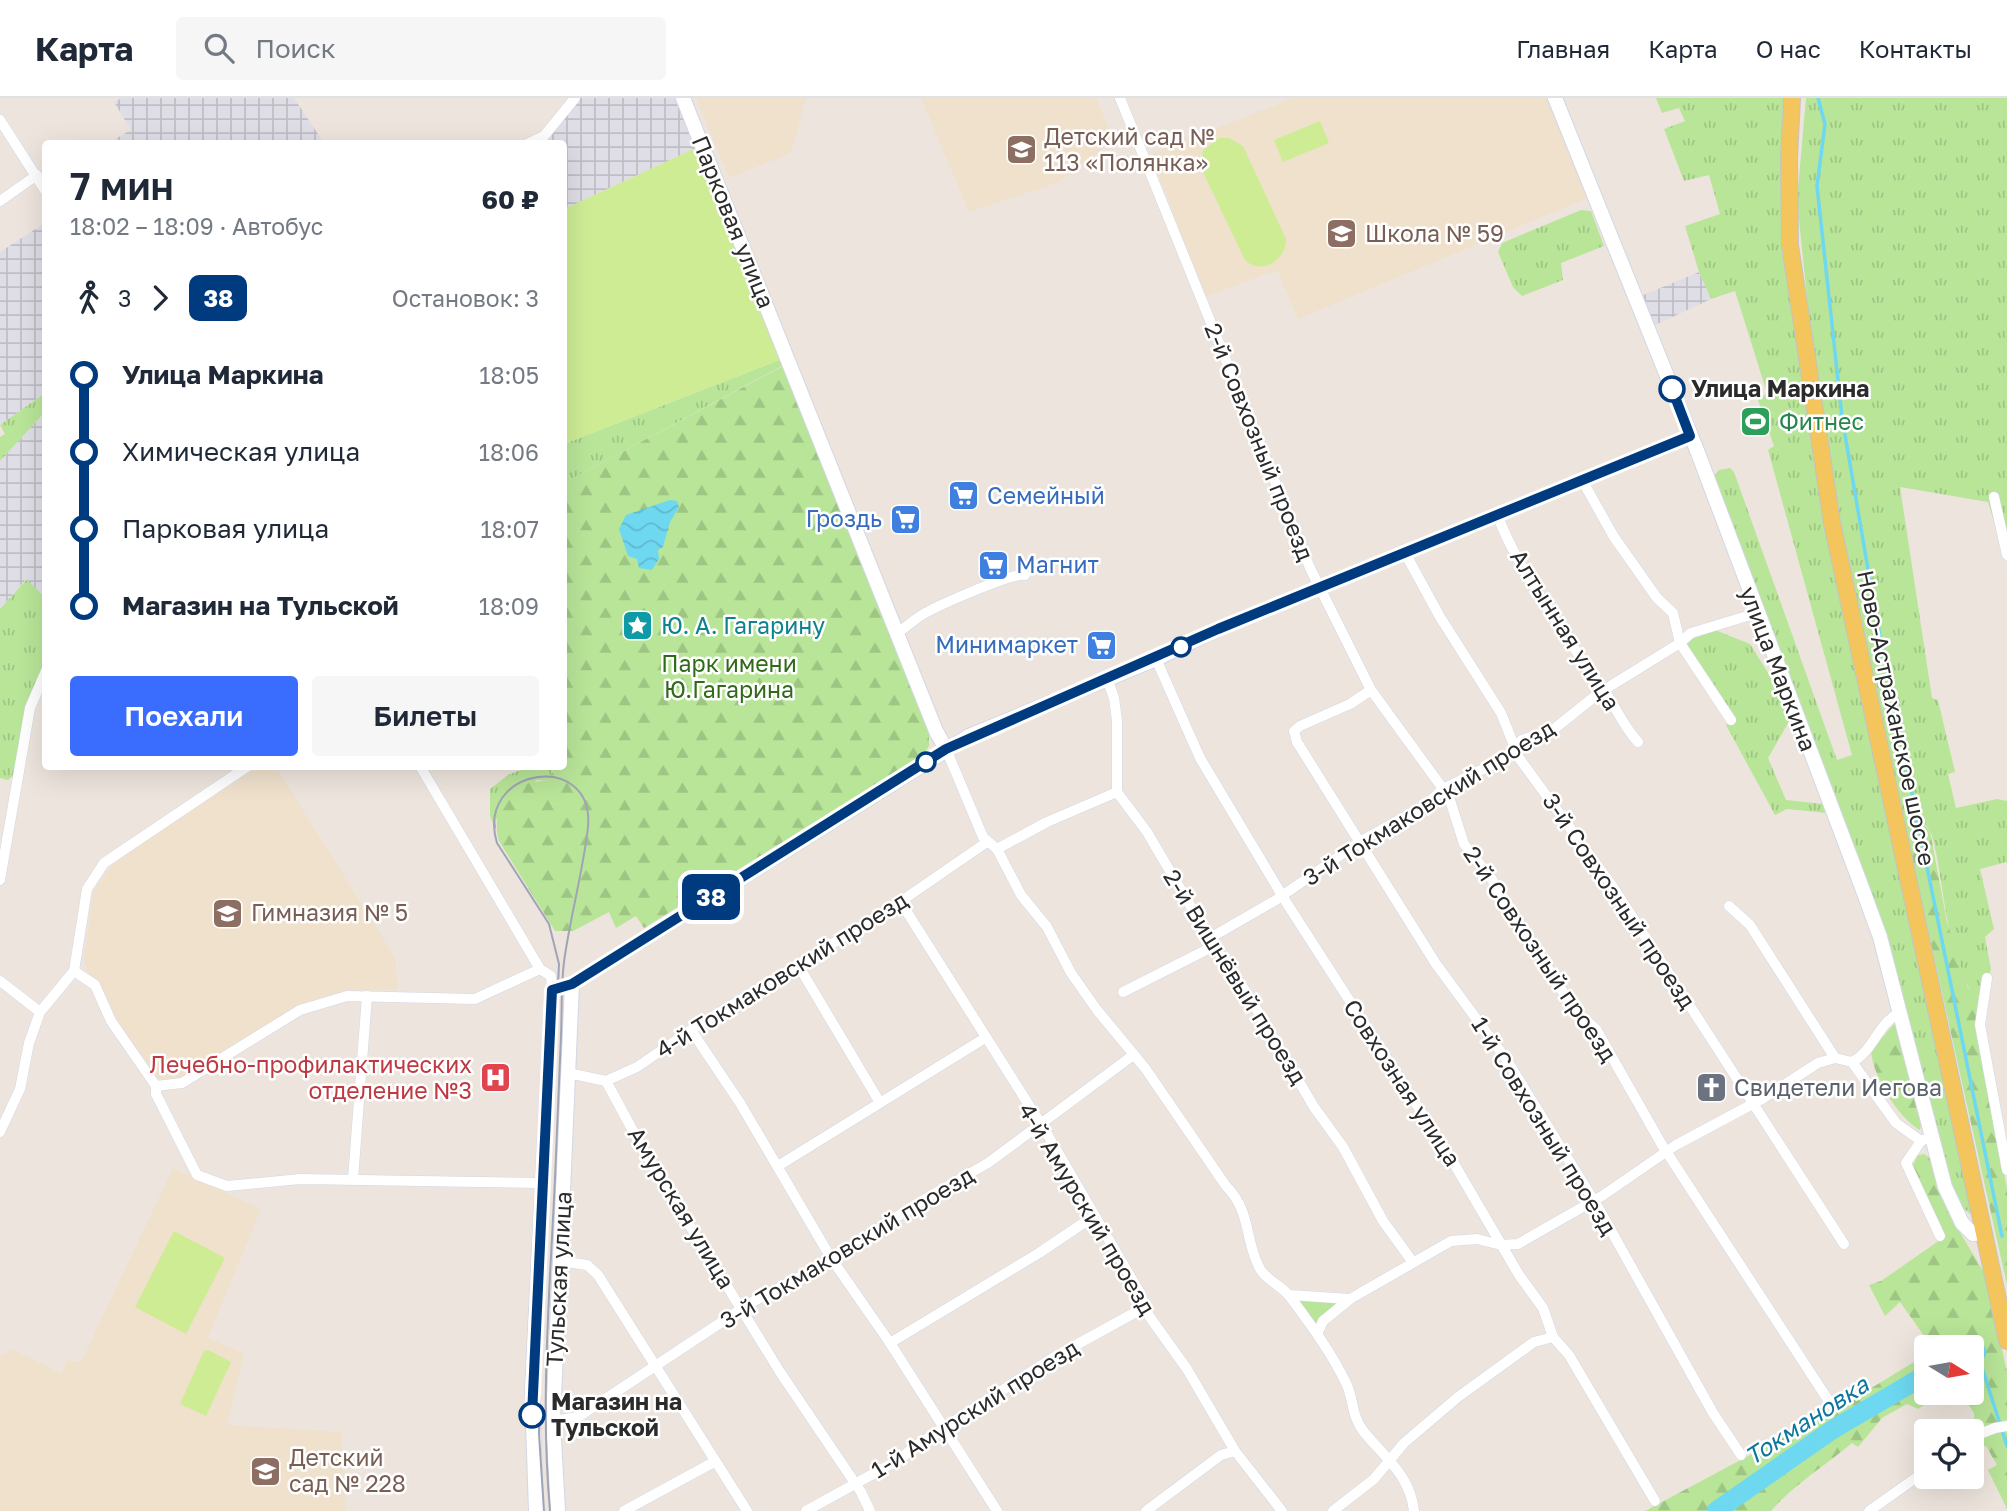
<!DOCTYPE html>
<html lang="ru">
<head>
<meta charset="utf-8">
<style>
  body { margin:0; font-family:"Golos Text",sans-serif; background:#f6f6f7; color:#1f2937; height:100vh; display:flex; flex-direction:column; font-size:26px; white-space:nowrap }
  * { box-sizing:border-box; margin:0 }
  p { font-size:23px; color:#747a83 }
  .icon { flex:none; width:38px; height:38px; fill:none; stroke:currentColor; stroke-width:2; stroke-linecap:round; stroke-linejoin:round }
  .map { position:relative; flex:1; overflow:hidden }
  .sheet { position:absolute; left:42px; top:42px; width:525px; height:630px; display:flex; flex-direction:column; background:#fff; border-radius:7px; box-shadow:0 7px 28px #0002 }
  .sheet>* { flex:none }
  .badge { padding:0 14px; border-radius:10px; font-size:24px; line-height:46px }
  .needle { width:46px; rotate:101deg }
  .fabs { position:absolute; left:1914px; top:1237px; display:grid; gap:14px }
  .fabs a { display:grid; place-items:center; width:70px; height:70px; border-radius:7px; background:#fff; box-shadow:0 7px 28px #0002; font-size:35px }
  .map>.badge { position:absolute; translate:-50% -50%; box-shadow:0 0 0 4px #fff }
  .legs { display:flex; align-items:center; gap:10px; height:77px; padding:0 28px; font-size:23px }
  .legs p { margin-inline-start:auto }
  .summary { display:flex; align-items:center; justify-content:space-between; height:119px; padding:0 28px }
  h1 { font-size:38px; font-weight:600; line-height:52px }
  .button { display:flex; gap:14px; margin-top:auto; padding:14px 28px }
  .button a { flex:1; height:80px; border-radius:7px; background:#3a6cfd; color:#fff; font-size:28px; font-weight:600; line-height:80px; text-align:center }
  .button a+a { background:#f6f6f7; color:#1f2937 }
  ul { padding:0 28px; list-style:none }
  li { display:flex; align-items:center; gap:24px; height:77px; font-size:26px }
  li i { display:grid; place-items:center; width:10px; height:100%; margin:0 9px; background:currentColor }
  li i::after { content:''; width:18px; height:18px; margin:-9px; border:5px solid; border-radius:50%; background:#fff }
  li p { margin-inline-start:auto }
  li:first-child i { background:linear-gradient(#0000 50%,currentColor 0) }
  li:last-child i { background:linear-gradient(currentColor 50%,#0000 0) }
  header { display:flex; align-items:center; gap:42px; box-sizing:border-box; height:98px; padding:0 35px; background:#fff; border-bottom:2px solid #e0e1e3 }
  header strong { font-size:33px }
  nav { display:flex; gap:38px; margin-inline-start:auto; font-size:24px }
  .search { width:490px; height:63px; background:#f6f6f7; display:flex; align-items:center; gap:18px; box-sizing:border-box; padding:0 24px; border-radius:7px; color:#747a83; font-size:26px }
  .map>svg:first-child { display:block }
  .industrial { fill:url(#industrial-grid) }
  .education { fill:#efe1cc }
  .grass { fill:url(#grass-tufts) }
  .forest { fill:url(#forest-firs) }
  .pitch { fill:#cdec94 }
  .water { fill:url(#water-waves) }
  .lines { fill:none; stroke-linecap:round; stroke-linejoin:round }
  .stream { stroke:#6ed8f1; stroke-width:3.5 }
  .river { stroke:#6ed8f1; stroke-width:19 }
  .street-casing { stroke:#d2d7e4; stroke-width:11 }
  .secondary-casing { stroke:#d2d7e4; stroke-width:16 }
  .primary-casing { stroke:#c4c4c4; stroke-width:18 }
  .street { stroke:#fff; stroke-width:10 }
  .secondary { stroke:#fff; stroke-width:14 }
  .primary { stroke:#f3c55c; stroke-width:16 }
  .tram { stroke:#9fa4b6; stroke-width:2 }
  .line-1-casing { stroke:#fff; stroke-width:16 }
  .line-1 { stroke:#003b80; stroke-width:10 }
  .stop-1-dot { fill:#fff; stroke:#003b80; stroke-width:3.5 }
  .labels { text-anchor:middle; stroke-width:5; stroke-linejoin:round; paint-order:stroke }
  .education-label { font-size:23px; fill:#785e54; stroke:#fff; text-anchor:start }
  .street-label { font-size:23px; fill:#2b2b2b; stroke:#fff }
  .stop-label { font-size:23px; font-weight:bold; fill:#2b2b2b; stroke:#fff; text-anchor:start }
  .leisure-label { font-size:23px; fill:#27864d; stroke:#fff; text-anchor:start }
  .shop-label { font-size:23px; fill:#366cbe; stroke:#fff; text-anchor:start }
  .culture-label { font-size:23px; fill:#0d838f; stroke:#fff; text-anchor:start }
  .park-label { font-size:23px; fill:#306a19; stroke:#fff }
  .health-label { font-size:23px; fill:#be3a42; stroke:#fff; text-anchor:end }
  .worship-label { font-size:23px; fill:#5b616d; stroke:#fff; text-anchor:start }
  .water-label { font-size:24px; font-style:italic; fill:#0b779f; stroke:#fff }
</style>
</head>
<body>
<header>
<strong>Карта</strong>
<div class="search"><svg class="icon" aria-label="search" viewBox="0 0 24 24"><circle cx="10" cy="10" r="6"/><path d="M15 15l6 6"/></svg>Поиск</div>
<nav><a>Главная</a><a>Карта</a><a>О нас</a><a>Контакты</a></nav>
</header>
<div class="map">
<svg width="2007" height="1413" viewBox="0 0 2007 1413">
  <defs>
    <pattern id="industrial-grid" width="8" height="8" patternUnits="userSpaceOnUse" patternTransform="scale(1.75)"><rect width="8" height="8" fill="#dfdde5"/><path d="M0 4h8M4 0v8" fill="none" stroke="#c0bec5"/></pattern>
    <pattern id="grass-tufts" width="24" height="20" patternUnits="userSpaceOnUse" patternTransform="scale(1.75)"><rect width="24" height="20" fill="#b8e598"/><path d="M3 7l-1-3M5 7V3M7 7l1-3M15 17l-1-3M17 17v-4M19 17l1-3" fill="none" stroke="#9ec583"/></pattern>
    <pattern id="forest-firs" width="22" height="20" patternUnits="userSpaceOnUse" patternTransform="scale(1.75)"><rect width="22" height="20" fill="#b8e598"/><path d="M5 1l3.5 6h-7zM16 11l3.5 6h-7z" fill="#9ec583"/></pattern>
    <pattern id="water-waves" width="16" height="10" patternUnits="userSpaceOnUse" patternTransform="scale(1.75)"><rect width="16" height="10" fill="#6ed8f1"/><path d="M0 5q4-4 8 0t8 0" fill="none" stroke="#5fbacf"/></pattern>
  </defs>
  <rect width="100%" height="100%" fill="#ede5dd"/>
  <g class="industrial">
    <polygon points="122,0 294,0 324,45 108,45 131,32 114,4"/>
    <polygon points="579,0 676,0 696,50 564,111 564,46 541,46"/>
    <polygon points="45,125 45,295 0,327 0,154"/>
    <polygon points="1699,174 1711,201 1653,228 1641,198"/>
    <polygon points="45,314 45,500 26,481 0,511 0,363"/>
  </g>
  <g class="education">
    <polygon points="696,0 806,0 791,55 729,80"/>
    <polygon points="921,0 1096,0 1113,41 1088,64 1057,85 969,114"/>
    <polygon points="1294,0 1550,0 1590,99 1298,221 1277,172 1205,199 1151,56"/>
    <polygon points="258,669 276,669 396,861 397,892 348,892 300,906 179,982 169,984 157,980 113,915 97,885 87,874 84,860 93,794 116,762"/>
    <polygon points="173,1070 261,1111 208,1240 244,1256 227,1327 341,1334 346,1413 0,1413 0,1258 14,1252 61,1275 68,1262 81,1264"/>
  </g>
  <g class="grass">
    <polygon points="1656,0 1786,0 1781,60 1785,147 1972,1110 1970,1116 1958,1105 1935,1035 1885,837 1713,379 1719,372 1730,370 1734,374 1837,662 1852,657 1768,352 1774,348 1758,302 1767,295 1735,193 1711,201 1699,174 1685,128 1720,116 1709,77 1684,83 1664,31 1685,23 1679,10 1662,15"/>
    <path d="M1806,0H2007V437H1998L1988,404L1900,389L1932,600L1938,602L1955,674L1948,676L1956,710L1997,701L2007,703V764L1980,771L1994,831L1985,839L1991,871L1984,901C1946,892 1944,763 1930,733C1928,729 1922,724 1919,721L1904,724L1838,422L1811,239L1797,102Z"/>
    <polygon points="1581,112 1591,113 1604,148 1561,165 1563,182 1522,198 1513,189 1498,154 1502,145"/>
    <polygon points="782,261 784,267 564,385 564,346"/>
    <polygon points="45,295 45,314 0,363 0,339 5,336 0,327"/>
    <polygon points="27,481 45,500 45,564 25,609 14,677 8,682 0,680 0,511"/>
    <polygon points="1715,532 1750,546 1780,594 1791,620 1768,660 1786,702 1824,706 1827,715 1787,711 1775,717 1726,627 1734,622 1687,550 1687,543"/>
    <polygon points="528,669 554,669 548,683 537,682 496,722 496,732 490,718 490,691 508,677"/>
    <polygon points="1299,1202 1340,1204 1316,1228"/>
  </g>
  <g class="forest">
    <path d="M785,267L929,630V648L924,656L644,830L636,818L616,830L609,814L573,833H555L499,743C489,710 513,681 548,683L554,670L551,669L564,668V385Z"/>
    <polygon points="1919,721 1930,733 1947,824 1967,888 1979,900 1977,927 2007,1091 2007,1187 1904,724"/>
    <path d="M1895,925L1921,1027L1920,1032C1898,1020 1872,977 1871,952Z"/>
    <polygon points="1924,1056 1930,1060 1949,1116 1986,1178 2007,1274 2007,1325 1975,1333 1974,1315 1961,1295 1972,1295 1972,1250 1932,1249 1900,1204 1885,1218 1869,1187 1881,1183 1940,1142 1914,1075 1913,1067 1918,1057"/>
    <path d="M1927,1256V1295H1942L1918,1311L1907,1306L1882,1320L1858,1349L1852,1345C1825,1368 1794,1386 1771,1413H1645L1842,1308Z"/>
    <polygon points="2007,1332 2007,1411 1988,1372 1997,1367 1986,1348 1972,1348 1972,1344 1995,1333"/>
  </g>
  <g class="pitch">
    <polygon points="1320,23 1329,45 1283,64 1274,42"/>
    <path d="M1219,40H1229L1243,48L1286,141C1286,162 1262,178 1245,162L1200,68L1203,52Z"/>
    <polygon points="696,50 782,261 564,346 564,111"/>
    <polygon points="174,1133 225,1160 186,1236 135,1209"/>
    <polygon points="208,1252 231,1264 206,1318 180,1306 204,1253"/>
  </g>
  <polygon class="water" points="670,402 677,403 679,409 670,424 663,449 658,452 659,461 652,472 639,470 637,461 628,458 619,431 626,417"/>
  <g class="lines">
    <g class="stream">
      <polyline points="1818,0 1825,26 1817,88 1842,319 1876,518 2002,1138"/>
      <polyline points="1977,1254 2007,1348"/>
    </g>
    <g class="river">
      <polyline points="1972,1256 1977,1254"/>
      <polyline points="1716,1413 1832,1332 1927,1276"/>
    </g>
    <defs>
      <g id="street">
        <polyline points="1120,0 1310,470 1371,592 1449,699 1464,746 1491,780 1575,913 1596,931 1662,1047 1832,1308"/>
        <polyline points="0,22 46,94"/>
        <polyline points="527,46 544,38 575,0"/>
        <polyline points="0,103 37,77"/>
        <polyline points="1582,382 1614,439 1657,500 1673,515 1680,545 1731,622"/>
        <polyline points="1994,399 2007,457"/>
        <path d="M1497,416C1516,469 1570,545 1603,591C1616,609 1623,628 1638,644"/>
        <polyline points="1405,455 1440,519 1501,615 1519,660 1613,789 1844,1146"/>
        <path d="M898,534C905,530 909,526 916,521C928,511 1011,475 1025,477"/>
        <polyline points="1156,561 1200,660 1286,804 1449,1057 1519,1177 1543,1210 1553,1239 1569,1257 1655,1403"/>
        <polyline points="1107,580 1114,600 1117,623 1117,694 1147,734 1214,848 1247,895 1314,1009 1343,1049 1383,1123 1412,1163"/>
        <polyline points="1371,592 1350,606 1300,628 1294,633 1297,644 1436,866 1506,961 1599,1111 1713,1315 1741,1357"/>
        <path d="M946,651L983,739L997,751L1021,797L1047,829L1071,875L1097,912L1145,970L1226,1088C1252,1114 1244,1142 1260,1171C1267,1183 1283,1188 1291,1200C1311,1227 1331,1254 1346,1285C1354,1301 1351,1318 1364,1334C1385,1360 1410,1377 1414,1413"/>
        <polyline points="420,668 540,871 551,878 552,892"/>
        <polyline points="997,751 1047,724 1117,694"/>
        <polyline points="0,782 30,610 46,573"/>
        <polyline points="900,803 1046,1034 1140,1195 1149,1218 1187,1271 1235,1353 1282,1413"/>
        <polyline points="1729,808 1750,827 1835,960"/>
        <polyline points="1210,840 1276,802 1361,743 1426,707 1443,691 1505,660 1522,642 1554,631 1599,595 1680,545 1691,535 1757,515"/>
        <polyline points="798,867 879,1003"/>
        <polyline points="74,873 95,887 111,923 156,988 156,996 197,1077 227,1088 300,1081 542,1085"/>
        <polyline points="1987,880 1980,927 2007,1072"/>
        <polyline points="0,883 40,914"/>
        <polyline points="1123,894 1214,848"/>
        <polyline points="691,932 740,1005 831,1160 890,1245 997,1413"/>
        <polyline points="1852,964 1896,1025 1921,1043 1930,1039"/>
        <polyline points="568,975 606,983 637,969 691,932 894,808 987,744"/>
        <polyline points="606,983 645,1055 780,1274 861,1394 870,1413"/>
        <polyline points="156,988 182,985 300,912 347,898 475,901 540,871"/>
        <polyline points="0,1034 20,991 29,945 40,914 74,873 87,791 104,765 248,668"/>
        <polyline points="1921,1043 1906,1065 1940,1138"/>
        <polyline points="778,1068 985,940"/>
        <polyline points="353,1081 367,898"/>
        <polyline points="560,1163 587,1167 598,1177 747,1413"/>
        <path d="M1290,1197L1350,1201L1451,1143L1477,1141L1501,1147L1518,1146L1602,1098L1676,1047L1762,1001L1818,965L1835,960L1852,964C1873,954 1878,925 1899,915"/>
        <polyline points="1318,1234 1323,1223 1350,1201"/>
        <polyline points="890,1245 1039,1155 1094,1118"/>
        <polyline points="553,1323 578,1319 752,1204 821,1168 923,1102 988,1065 1132,958"/>
        <polyline points="1972,1339 1995,1330 2007,1328"/>
        <polyline points="624,1413 714,1364"/>
        <polyline points="806,1413 902,1360 912,1350 1056,1258 1145,1209"/>
        <polyline points="1146,1413 1221,1357 1235,1353"/>
        <polyline points="1333,1413 1374,1381 1404,1345 1458,1299 1534,1244 1553,1239"/>
        <polyline points="1869,1413 1927,1372"/>
      </g>
      <g id="secondary">
        <polyline points="683,0 936,633 946,651"/>
        <polyline points="1555,0 1698,355 1861,787 1880,839 1945,1089 1962,1125 1973,1136 1984,1135"/>
        <polyline points="536,1413 532,1295 552,892 572,886 969,638 1156,561 1218,531 1690,338"/>
        <polyline points="558,1413 553,1323 572,886"/>
      </g>
      <polyline id="primary" points="1792,0 1789,61 1790,147 1832,425 2007,1243"/>
    </defs>
    <use href="#street" class="street-casing"/>
    <use href="#secondary" class="secondary-casing"/>
    <use href="#primary" class="primary-casing"/>
    <use href="#street" class="street"/>
    <use href="#secondary" class="secondary"/>
    <use href="#primary" class="primary"/>
    <path class="tram" d="M544,1413L539,1336L540,1287L559,866L549,826L497,745C474,669 595,651 588,729C583,774 570,819 564,864C561,888 562,913 561,938C559,985 557,1033 555,1080C550,1191 540,1302 550,1413"/>
  </g>
  <g class="lines">
    <defs>
      <polyline id="line-1" points="532,1317 552,892 572,886 946,651 1218,531 1690,338 1672,291"/>
    </defs>
    <use href="#line-1" class="line-1-casing"/>
    <use href="#line-1" class="line-1"/>
  </g>
  <defs>
    <symbol id="school-square" viewBox="-11 -11 22 22"><rect x="-9" y="-9" width="18" height="18" rx="4" fill="#8d6e63" stroke="#fff"/><path d="M0-5L7-2L0 1L-7-2ZM-4 1L0 2.5L4 1V4Q0 6-4 4Z" fill="#fff"/></symbol>
    <symbol id="stadium-square" viewBox="-11 -11 22 22"><rect x="-9" y="-9" width="18" height="18" rx="4" fill="#2e9e5b" stroke="#fff"/><path d="M0-5a6.5 5 0 1 0 0 10a6.5 5 0 1 0 0-10ZM-3.5-1.8h7v3.6h-7Z" fill="#fff"/></symbol>
    <symbol id="supermarket-square" viewBox="-11 -11 22 22"><rect x="-9" y="-9" width="18" height="18" rx="4" fill="#3f7fe0" stroke="#fff"/><path d="M-6-5.5h2.5l.6 2H6L4.5 2H-2.5L-4.4-4H-6ZM-1.5 3.2a1.3 1.3 0 1 0 .1 0ZM3 3.2a1.3 1.3 0 1 0 .1 0Z" fill="#fff"/></symbol>
    <symbol id="sight-square" viewBox="-11 -11 22 22"><rect x="-9" y="-9" width="18" height="18" rx="4" fill="#0f9aa8" stroke="#fff"/><path d="M0-6L1.8-2.2L6-1.7L2.9 1.2L3.7 5.4L0 3.3L-3.7 5.4L-2.9 1.2L-6-1.7L-1.8-2.2Z" fill="#fff"/></symbol>
    <symbol id="hospital-square" viewBox="-11 -11 22 22"><rect x="-9" y="-9" width="18" height="18" rx="4" fill="#e0444e" stroke="#fff"/><path d="M-5-5h3v3.5h4V-5h3V5h-3V1.5h-4V5h-3Z" fill="#fff"/></symbol>
    <symbol id="church-square" viewBox="-11 -11 22 22"><rect x="-9" y="-9" width="18" height="18" rx="4" fill="#6b7280" stroke="#fff"/><path d="M-1.2-6h2.4v3.5h3.3v2.4h-3.3V6h-2.4V-.1h-3.3v-2.4h3.3Z" fill="#fff"/></symbol>
  </defs>
  <g fill-rule="evenodd">
    <use href="#school-square" x="1004" y="34" width="35" height="35"/>
    <use href="#school-square" x="1324" y="118" width="35" height="35"/>
    <use href="#stadium-square" x="1738" y="306" width="35" height="35"/>
    <use href="#supermarket-square" x="946" y="380" width="35" height="35"/>
    <use href="#supermarket-square" x="888" y="404" width="35" height="35"/>
    <use href="#supermarket-square" x="976" y="450" width="35" height="35"/>
    <use href="#sight-square" x="620" y="510" width="35" height="35"/>
    <use href="#supermarket-square" x="1084" y="530" width="35" height="35"/>
    <use href="#school-square" x="210" y="798" width="35" height="35"/>
    <use href="#hospital-square" x="478" y="962" width="35" height="35"/>
    <use href="#church-square" x="1694" y="972" width="35" height="35"/>
    <use href="#school-square" x="248" y="1356" width="35" height="35"/>
  </g>
  <g class="stop-1-dot">
    <circle cx="1672" cy="291" r="12"/>
    <circle cx="1181" cy="549" r="9"/>
    <circle cx="926" cy="664" r="9"/>
    <circle cx="532" cy="1317" r="12"/>
  </g>
  <g class="labels">
    <g class="education-label">
      <text x="1044" y="47">Детский сад №<tspan x="1044" dy="26">113 «Полянка»</tspan></text>
      <text x="1365" y="144">Школа № 59</text>
      <text x="251" y="823">Гимназия № 5</text>
      <text x="289" y="1368">Детский<tspan x="289" dy="26">сад № 228</tspan></text>
    </g>
    <g class="street-label">
      <text transform="translate(733 124) rotate(68)" y="8">Парковая улица</text>
      <text transform="translate(1259 344) rotate(68)" y="8">2-й Совхозный проезд</text>
      <text transform="translate(1565 532) rotate(58)" y="8">Алтынная улица</text>
      <text transform="translate(1778 571) rotate(69)" y="8">улица Маркина</text>
      <text transform="translate(1896 620) rotate(78)" y="8">Ново-Астраханское шоссе</text>
      <text transform="translate(1429 705) rotate(-32)" y="8">3-й Токмаковский проезд</text>
      <text transform="translate(1619 803) rotate(56)" y="8">3-й Совхозный проезд</text>
      <text transform="translate(1540 856) rotate(56)" y="8">2-й Совхозный проезд</text>
      <text transform="translate(782 877) rotate(-32)" y="8">4-й Токмаковский проезд</text>
      <text transform="translate(1235 879) rotate(58)" y="8">2-й Вишнёвый проезд</text>
      <text transform="translate(1402 985) rotate(57)" y="8">Совхозная улица</text>
      <text transform="translate(1544 1028) rotate(58)" y="8">1-й Совхозный проезд</text>
      <text transform="translate(681 1110) rotate(59)" y="8">Амурская улица</text>
      <text transform="translate(1087 1111) rotate(59)" y="8">4-й Амурский проезд</text>
      <text transform="translate(847 1150) rotate(-31)" y="8">3-й Токмаковский проезд</text>
      <text transform="translate(559 1181) rotate(-87)" y="8">Тульская улица</text>
      <text transform="translate(975 1311) rotate(-32)" y="8">1-й Амурский проезд</text>
    </g>
    <g class="stop-label">
      <text x="1691" y="299">Улица Маркина</text>
      <text x="551" y="1312">Магазин на<tspan x="551" dy="26">Тульской</tspan></text>
    </g>
    <g class="leisure-label">
      <text x="1779" y="332">Фитнес</text>
    </g>
    <g class="shop-label">
      <text x="987" y="406">Семейный</text>
      <text x="882" y="429" text-anchor="end">Гроздь</text>
      <text x="1016" y="475">Магнит</text>
      <text x="1078" y="555" text-anchor="end">Минимаркет</text>
    </g>
    <g class="culture-label">
      <text x="661" y="536">Ю. А. Гагарину</text>
    </g>
    <g class="park-label">
      <text x="729" y="574">Парк имени<tspan x="729" dy="26">Ю.Гагарина</tspan></text>
    </g>
    <g class="health-label">
      <text x="472" y="975">Лечебно-профилактических<tspan x="472" dy="26">отделение №3</tspan></text>
    </g>
    <g class="worship-label">
      <text x="1734" y="998">Свидетели Иегова</text>
    </g>
    <g class="water-label">
      <text transform="translate(1807 1323) rotate(-33)" y="8">Токмановка</text>
    </g>
  </g>
</svg>
<div class="fabs">
<a><svg class="needle" viewBox="-14 -14 28 28"><path d="M0-13l5 13h-10z" fill="#e53935"/><path d="M0 13l5-13h-10z" fill="#747a83"/></svg></a>
<a><svg class="icon" aria-label="locate" viewBox="0 0 24 24"><circle cx="12" cy="12" r="6"/><path d="M12 2v4M12 18v4M2 12h4M18 12h4"/></svg></a>
</div>
<b class="badge" style="left:711px;top:799px;background:#003b80;color:#fff">38</b>
<section class="sheet">
<div class="summary"><div><h1>7 мин</h1><p>18:02 – 18:09 · Автобус</p></div><b>60 ₽</b></div>
<div class="legs"><svg class="icon" aria-label="walk" viewBox="0 0 24 24"><circle cx="13" cy="4" r="2"/><path d="M13 8l-2 6 4 7M11 14l-3 7M7 12l3-4h3l4 4"/></svg>3<svg class="icon" aria-label="forward" viewBox="0 0 24 24"><path d="M9 5l7 7-7 7"/></svg><b class="badge" style="background:#003b80;color:#fff">38</b><p>Остановок: 3</p></div>
<ul>
<li><i style="color:#003b80"></i><b>Улица Маркина</b><p>18:05</p></li>
<li><i style="color:#003b80"></i><span>Химическая улица</span><p>18:06</p></li>
<li><i style="color:#003b80"></i><span>Парковая улица</span><p>18:07</p></li>
<li><i style="color:#003b80"></i><b>Магазин на Тульской</b><p>18:09</p></li>
</ul>
<div class="button"><a>Поехали</a><a>Билеты</a></div>
</section>
</div>
</body>
</html>
